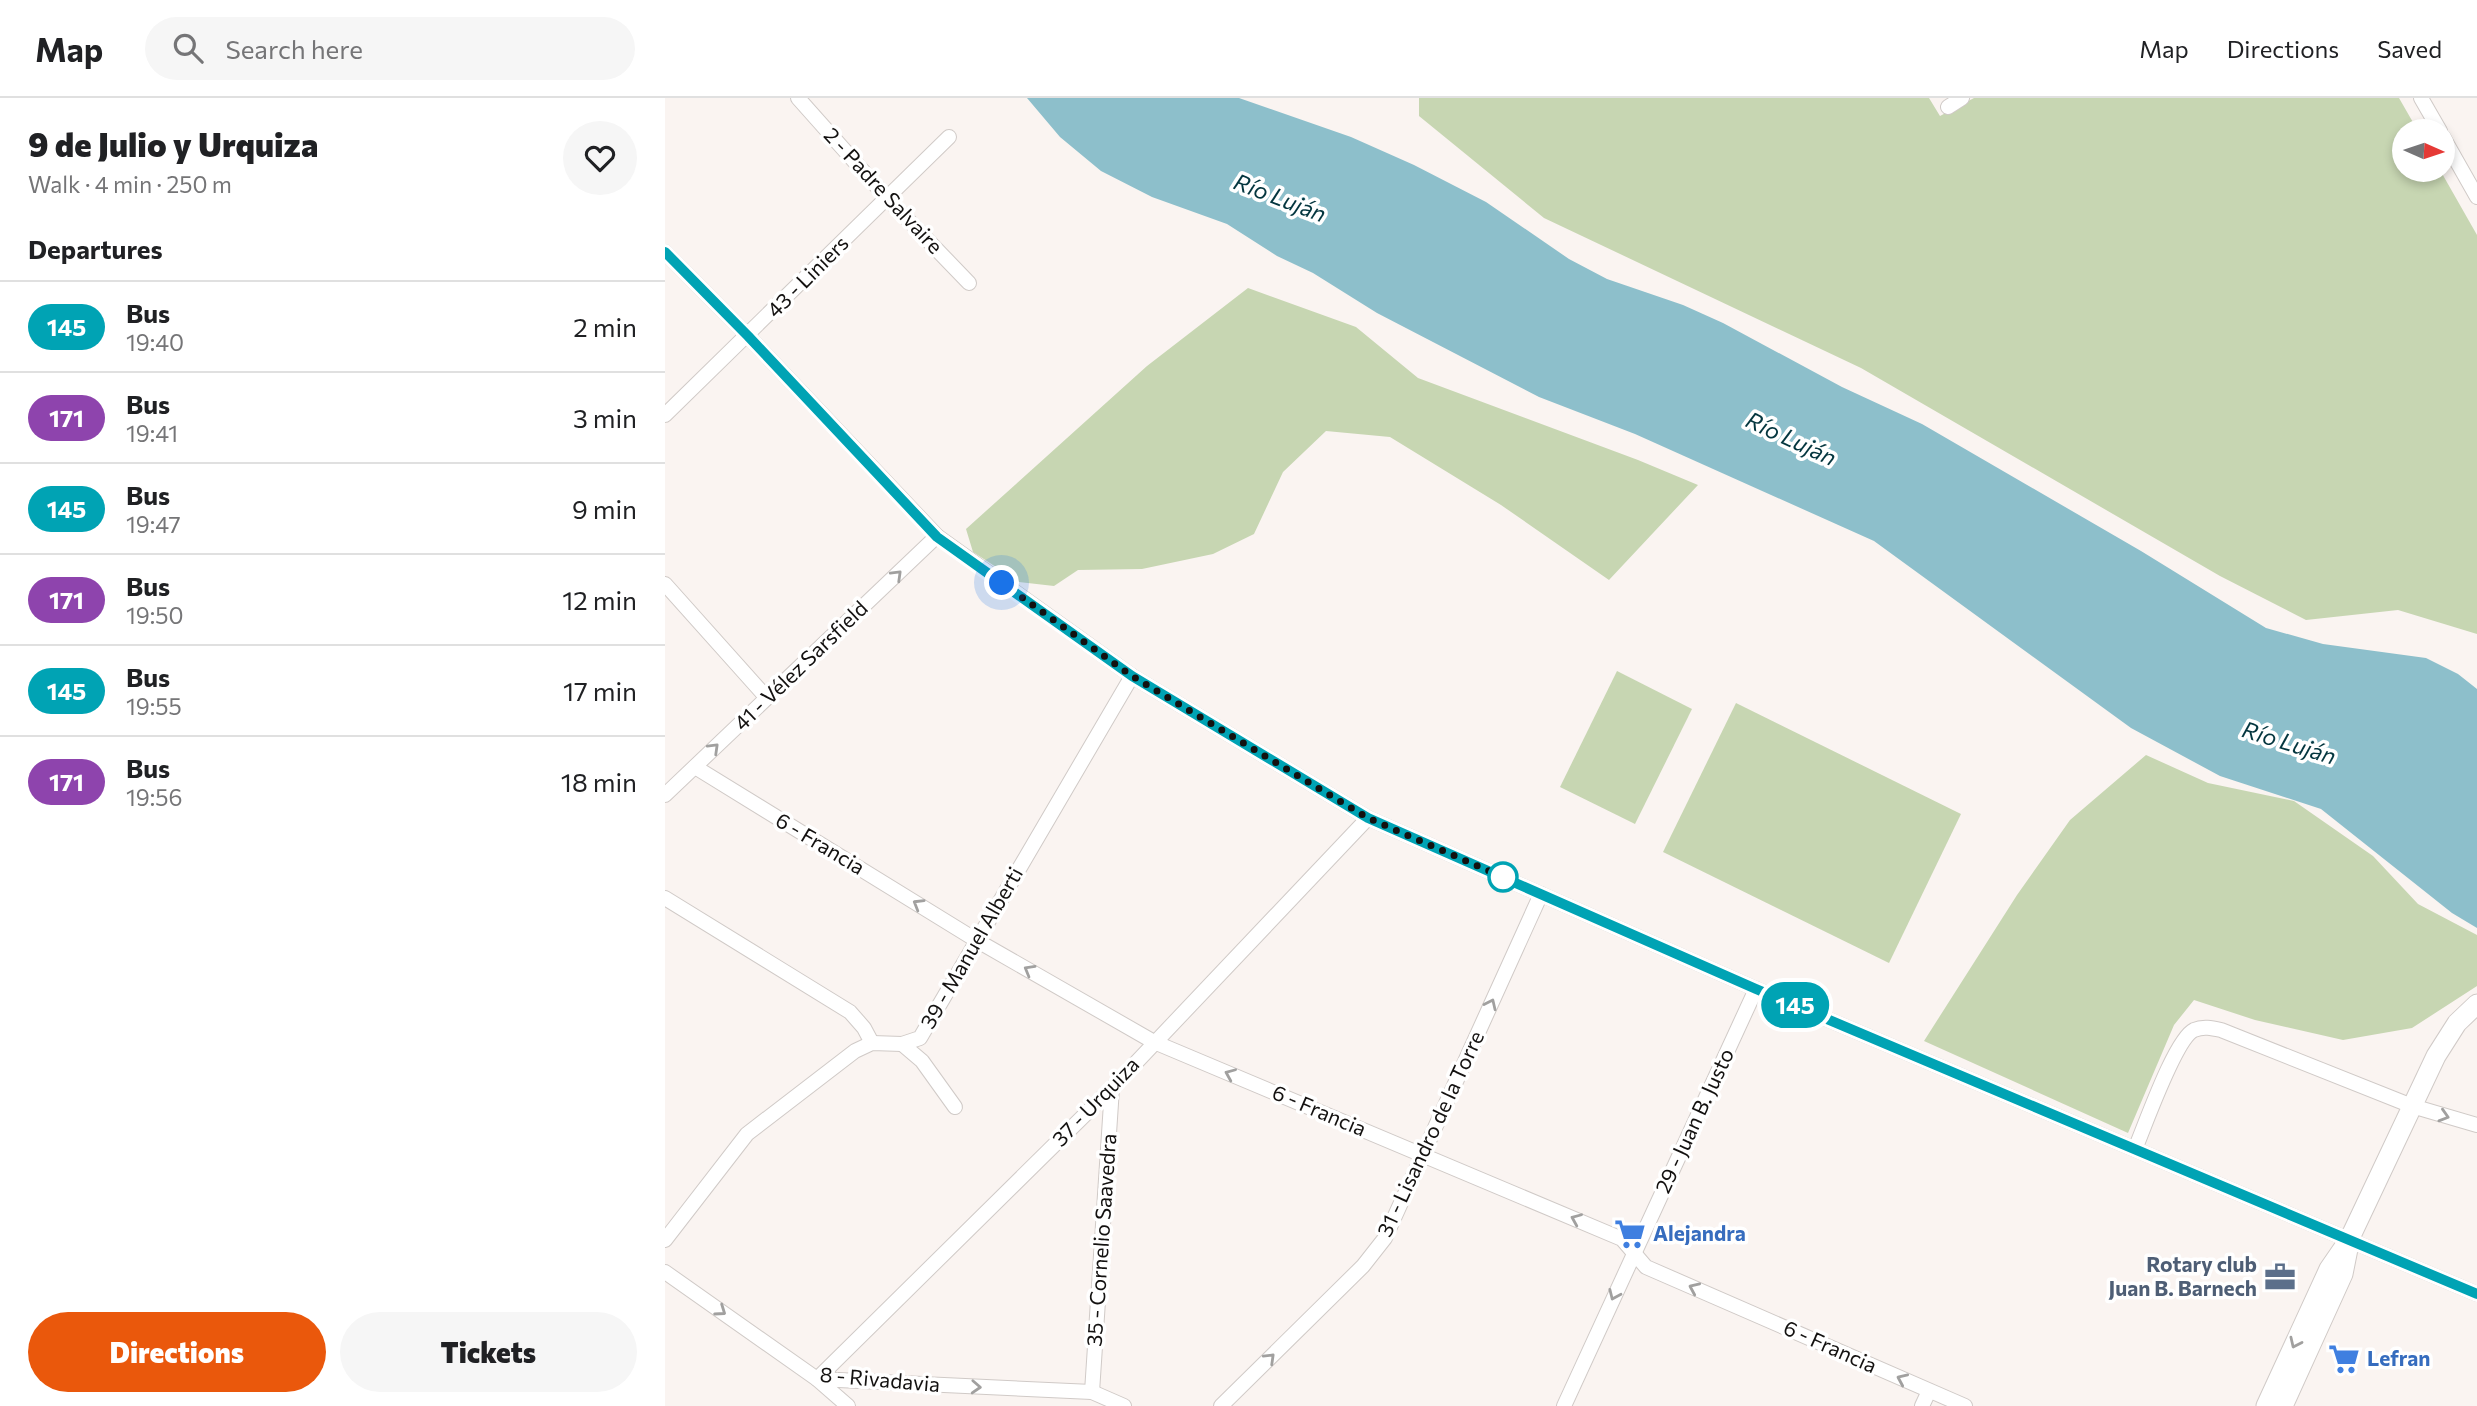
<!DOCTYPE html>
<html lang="en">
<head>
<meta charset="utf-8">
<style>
  body { margin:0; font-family:Commissioner,sans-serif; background:#f6f6f6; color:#202124; height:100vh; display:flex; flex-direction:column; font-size:26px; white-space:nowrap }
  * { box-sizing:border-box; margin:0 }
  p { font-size:23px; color:#757577 }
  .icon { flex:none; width:38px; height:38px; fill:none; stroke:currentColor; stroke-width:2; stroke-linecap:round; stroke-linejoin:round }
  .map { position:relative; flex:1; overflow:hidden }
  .panel { display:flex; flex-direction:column; background:#fff; width:665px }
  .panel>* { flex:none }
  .badge { padding:0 14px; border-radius:23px; font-size:24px; line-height:46px }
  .needle { width:46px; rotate:93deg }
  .tools { position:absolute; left:1727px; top:21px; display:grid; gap:14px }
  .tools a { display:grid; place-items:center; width:63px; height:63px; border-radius:50%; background:#fff; box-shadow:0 4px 10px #0003; font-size:35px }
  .you { position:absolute; width:35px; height:35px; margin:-18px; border:5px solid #fff; border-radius:50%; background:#1a73e8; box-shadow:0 0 0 10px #1a73e833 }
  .map>.badge { position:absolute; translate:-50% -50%; box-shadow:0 0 0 4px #fff }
  h2 { padding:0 28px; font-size:26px; line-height:63px }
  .round { display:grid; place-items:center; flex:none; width:74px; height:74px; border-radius:37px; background:#f6f6f6 }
  .headline { display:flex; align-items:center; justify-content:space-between; height:119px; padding:0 28px }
  h1 { font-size:33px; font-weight:800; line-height:52px }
  .button { display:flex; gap:14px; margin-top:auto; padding:14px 28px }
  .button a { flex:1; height:80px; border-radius:42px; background:#ea580c; color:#fff; font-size:28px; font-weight:800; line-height:80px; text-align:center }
  .button a+a { background:#f6f6f6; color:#202124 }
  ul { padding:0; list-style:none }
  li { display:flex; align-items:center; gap:21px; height:91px; padding:0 28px; border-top:2px solid #e0e0e0 }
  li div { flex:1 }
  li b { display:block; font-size:26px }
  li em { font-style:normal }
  li .badge { min-width:77px; font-weight:700; text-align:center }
  header { display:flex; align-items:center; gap:42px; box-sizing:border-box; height:98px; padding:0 35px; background:#fff; border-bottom:2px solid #e0e0e0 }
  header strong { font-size:33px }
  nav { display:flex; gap:38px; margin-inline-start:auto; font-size:24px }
  .search { width:490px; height:63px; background:#f6f6f6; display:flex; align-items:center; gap:18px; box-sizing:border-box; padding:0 24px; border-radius:38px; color:#757577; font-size:26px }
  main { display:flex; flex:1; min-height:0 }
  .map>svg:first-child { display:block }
  .green { fill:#c7d6b2 }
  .water { fill:#8dbfcb }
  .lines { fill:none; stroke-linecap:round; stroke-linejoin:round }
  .street-casing { stroke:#d0cac7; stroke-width:16 }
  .secondary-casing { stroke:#d0cac7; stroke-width:21 }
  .street { stroke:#fff; stroke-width:14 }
  .secondary { stroke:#fff; stroke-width:19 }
  .oneway { stroke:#a1a09f }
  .line-casing { stroke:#fff; stroke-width:16 }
  .line { stroke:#00a3b4; stroke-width:10 }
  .walk { stroke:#131110; stroke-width:7; stroke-dasharray:0 12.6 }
  .stop-dot { fill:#fff; stroke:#00a3b4; stroke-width:3.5 }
  .labels { text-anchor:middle; stroke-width:7; stroke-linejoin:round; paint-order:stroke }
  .street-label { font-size:21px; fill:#131110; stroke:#fff }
  .shop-label { font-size:21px; font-weight:bold; fill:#366cbe; stroke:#fff; text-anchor:start }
  .service-label { font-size:21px; font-weight:bold; fill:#4e5e75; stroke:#fff; text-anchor:end }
  .water-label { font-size:23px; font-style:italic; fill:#04363f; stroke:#fff }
</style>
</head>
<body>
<header>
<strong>Map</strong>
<div class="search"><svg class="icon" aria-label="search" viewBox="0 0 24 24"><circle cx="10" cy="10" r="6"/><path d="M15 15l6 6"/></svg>Search here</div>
<nav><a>Map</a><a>Directions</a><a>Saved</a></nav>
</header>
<main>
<section class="panel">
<div class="headline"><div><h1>9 de Julio y Urquiza</h1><p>Walk · 4 min · 250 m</p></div><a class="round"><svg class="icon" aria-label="heart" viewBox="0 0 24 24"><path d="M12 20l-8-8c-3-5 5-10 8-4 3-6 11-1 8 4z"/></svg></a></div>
<h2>Departures</h2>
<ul>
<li><span class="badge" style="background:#00a3b4;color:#fff">145</span><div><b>Bus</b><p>19:40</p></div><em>2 min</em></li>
<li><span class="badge" style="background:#8e44ad;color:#fff">171</span><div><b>Bus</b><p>19:41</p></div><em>3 min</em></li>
<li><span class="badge" style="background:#00a3b4;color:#fff">145</span><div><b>Bus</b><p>19:47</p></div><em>9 min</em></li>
<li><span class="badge" style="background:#8e44ad;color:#fff">171</span><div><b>Bus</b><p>19:50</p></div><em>12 min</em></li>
<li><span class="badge" style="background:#00a3b4;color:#fff">145</span><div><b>Bus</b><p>19:55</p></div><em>17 min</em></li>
<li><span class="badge" style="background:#8e44ad;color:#fff">171</span><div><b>Bus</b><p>19:56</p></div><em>18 min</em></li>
</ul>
<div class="button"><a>Directions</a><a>Tickets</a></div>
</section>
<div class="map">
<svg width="1812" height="1308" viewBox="0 0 1812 1308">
  <rect width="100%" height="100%" fill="#faf4f1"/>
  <g class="green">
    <polygon points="754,0 1264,0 1275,18 1309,0 1734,0 1753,33 1740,33 1740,72 1775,72 1812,137 1812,536 1733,512 1641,522 1555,478 1196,270 879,120 754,18"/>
    <polygon points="583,190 691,229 753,280 973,362 1033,387 944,482 836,407 725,339 661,333 618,374 589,436 548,456 477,471 413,472 389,488 354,484 308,454 301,431 482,268"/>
    <polygon points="952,573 1027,611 970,726 895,689"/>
    <polygon points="1071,605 1296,716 1224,865 998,754"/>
    <polygon points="1481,657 1543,685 1629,703 1708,758 1753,806 1812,837 1812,888 1747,930 1678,942 1590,922 1529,902 1509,927 1463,1035 1259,943 1352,797 1405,722"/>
  </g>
  <polygon class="water" points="362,0 574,0 686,39 749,67 821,104 904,161 942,181 1018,207 1058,225 1177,289 1257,326 1476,453 1601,530 1658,546 1761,560 1793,576 1812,591 1812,830 1787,815 1656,711 1555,678 1466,630 1209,443 970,336 874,299 712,215 648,175 612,158 562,126 487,99 436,73 395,39"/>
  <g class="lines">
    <defs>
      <g id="street">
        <polyline points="133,0 222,100 304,185"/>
        <polyline points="1756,0 1775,33"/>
        <polyline points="1283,9 1297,0"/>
        <polyline points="1778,39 1812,99"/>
        <polyline points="0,154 83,238 272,438 467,578 703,720 1091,891 1812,1196"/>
        <polyline points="0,317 284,39"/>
        <polyline points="0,486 102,600"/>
        <polyline points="30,669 311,842 489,944 957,1141 981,1169 1300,1308"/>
        <polyline points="0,697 272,438"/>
        <polyline points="0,800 185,914 199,930 207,945"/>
        <polyline points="237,946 257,963 290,1009"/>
        <path d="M1470,1051C1480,1028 1510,941 1529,932C1538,928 1547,930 1556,932L1747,1008L1812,1027"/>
        <polyline points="0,1142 82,1036 190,953 207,945 237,946 255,940 467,578"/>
        <polyline points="0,1174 152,1281 427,1294 459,1308"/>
        <polyline points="427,1294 447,990"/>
        <polyline points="183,1308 152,1281 447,990 703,720"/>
        <polyline points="556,1308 698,1168 720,1140 876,796"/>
        <polyline points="899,1308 1091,891"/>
        <polyline points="1257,1308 1264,1293"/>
      </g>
      <g id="secondary">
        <polyline points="1601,1308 1664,1171 1684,1142 1771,958 1792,925 1812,906"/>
        <polyline points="1618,1308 1678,1176 1683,1151"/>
      </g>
    </defs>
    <use href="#street" class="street-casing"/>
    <use href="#secondary" class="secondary-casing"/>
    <use href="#street" class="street"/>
    <use href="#secondary" class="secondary"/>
  </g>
  <defs><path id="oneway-chevron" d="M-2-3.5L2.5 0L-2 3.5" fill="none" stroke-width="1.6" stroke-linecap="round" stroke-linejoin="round" transform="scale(1.75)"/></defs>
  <g class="oneway">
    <use href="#oneway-chevron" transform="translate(232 477) rotate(-44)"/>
    <use href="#oneway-chevron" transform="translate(49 650) rotate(-44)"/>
    <use href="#oneway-chevron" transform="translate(253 806) rotate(-149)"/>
    <use href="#oneway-chevron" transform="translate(364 872) rotate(-150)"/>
    <use href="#oneway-chevron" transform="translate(826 906) rotate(-65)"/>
    <use href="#oneway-chevron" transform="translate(565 976) rotate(-157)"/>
    <use href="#oneway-chevron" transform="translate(1779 1018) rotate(17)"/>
    <use href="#oneway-chevron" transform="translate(911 1121) rotate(-157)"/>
    <use href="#oneway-chevron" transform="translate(1029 1190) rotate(-156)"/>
    <use href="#oneway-chevron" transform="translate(949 1197) rotate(114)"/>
    <use href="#oneway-chevron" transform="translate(56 1213) rotate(35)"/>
    <use href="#oneway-chevron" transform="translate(1630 1245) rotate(115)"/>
    <use href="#oneway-chevron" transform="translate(605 1260) rotate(-44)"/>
    <use href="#oneway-chevron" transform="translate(1237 1281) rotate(-156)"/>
    <use href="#oneway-chevron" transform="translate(311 1289) rotate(3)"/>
  </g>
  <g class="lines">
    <defs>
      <polyline id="line" points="0,154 83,238 272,439 467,578 703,720 1091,891 1812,1196"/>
    </defs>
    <use href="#line" class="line-casing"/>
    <use href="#line" class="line"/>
    <polyline class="walk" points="337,485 467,578 703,720 838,779"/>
  </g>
  <defs>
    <symbol id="supermarket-bare" viewBox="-9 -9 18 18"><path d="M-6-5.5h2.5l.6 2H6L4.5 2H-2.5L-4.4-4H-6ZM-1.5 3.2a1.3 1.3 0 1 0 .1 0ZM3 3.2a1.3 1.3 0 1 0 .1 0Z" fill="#3f7fe0" stroke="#fff" stroke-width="2.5" paint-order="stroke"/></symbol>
    <symbol id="office-bare" viewBox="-9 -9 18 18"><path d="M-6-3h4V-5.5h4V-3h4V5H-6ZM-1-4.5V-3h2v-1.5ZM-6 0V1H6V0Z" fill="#5c6f8a" stroke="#fff" stroke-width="2.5" paint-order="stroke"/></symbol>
  </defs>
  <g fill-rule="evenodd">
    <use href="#supermarket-bare" x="943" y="1114" width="44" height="44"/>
    <use href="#office-bare" x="1593" y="1157" width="44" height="44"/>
    <use href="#supermarket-bare" x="1657" y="1239" width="44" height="44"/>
  </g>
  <circle class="stop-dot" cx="838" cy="779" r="14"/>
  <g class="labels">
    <g class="street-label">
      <text transform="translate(218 93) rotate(47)" y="7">2 - Padre Salvaire</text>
      <text transform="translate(143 179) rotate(-45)" y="7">43 - Liniers</text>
      <text transform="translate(136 568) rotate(-44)" y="7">41 - Vélez Sarsfield</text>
      <text transform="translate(155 746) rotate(31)" y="7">6 - Francia</text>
      <text transform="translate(307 850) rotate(-60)" y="7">39 - Manuel Alberti</text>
      <text transform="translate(431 1004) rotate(-46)" y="7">37 - Urquiza</text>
      <text transform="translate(654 1013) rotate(23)" y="7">6 - Francia</text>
      <text transform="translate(1030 1023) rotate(-65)" y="7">29 - Juan B. Justo</text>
      <text transform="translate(766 1036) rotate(-65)" y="7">31 - Lisandro de la Torre</text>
      <text transform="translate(437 1142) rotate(-86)" y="7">35 - Cornelio Saavedra</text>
      <text transform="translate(1165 1249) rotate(24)" y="7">6 - Francia</text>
      <text transform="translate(215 1282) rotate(5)" y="7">8 - Rivadavia</text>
    </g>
    <g class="shop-label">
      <text x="988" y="1143">Alejandra</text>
      <text x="1702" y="1268">Lefran</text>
    </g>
    <g class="service-label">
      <text x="1592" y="1174">Rotary club<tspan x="1592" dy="24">Juan B. Barnech</tspan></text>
    </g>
    <g class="water-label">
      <text transform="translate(615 100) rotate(21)" y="8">Río Luján</text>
      <text transform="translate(1126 341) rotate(25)" y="8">Río Luján</text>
      <text transform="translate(1624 645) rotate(17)" y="8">Río Luján</text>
    </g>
  </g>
</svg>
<div class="tools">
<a><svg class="needle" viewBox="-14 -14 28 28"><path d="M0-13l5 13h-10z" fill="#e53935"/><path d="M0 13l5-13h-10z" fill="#757577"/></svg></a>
</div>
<div class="you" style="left:337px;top:485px"></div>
<b class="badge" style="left:1130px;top:907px;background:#00a3b4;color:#fff">145</b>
</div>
</main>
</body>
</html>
